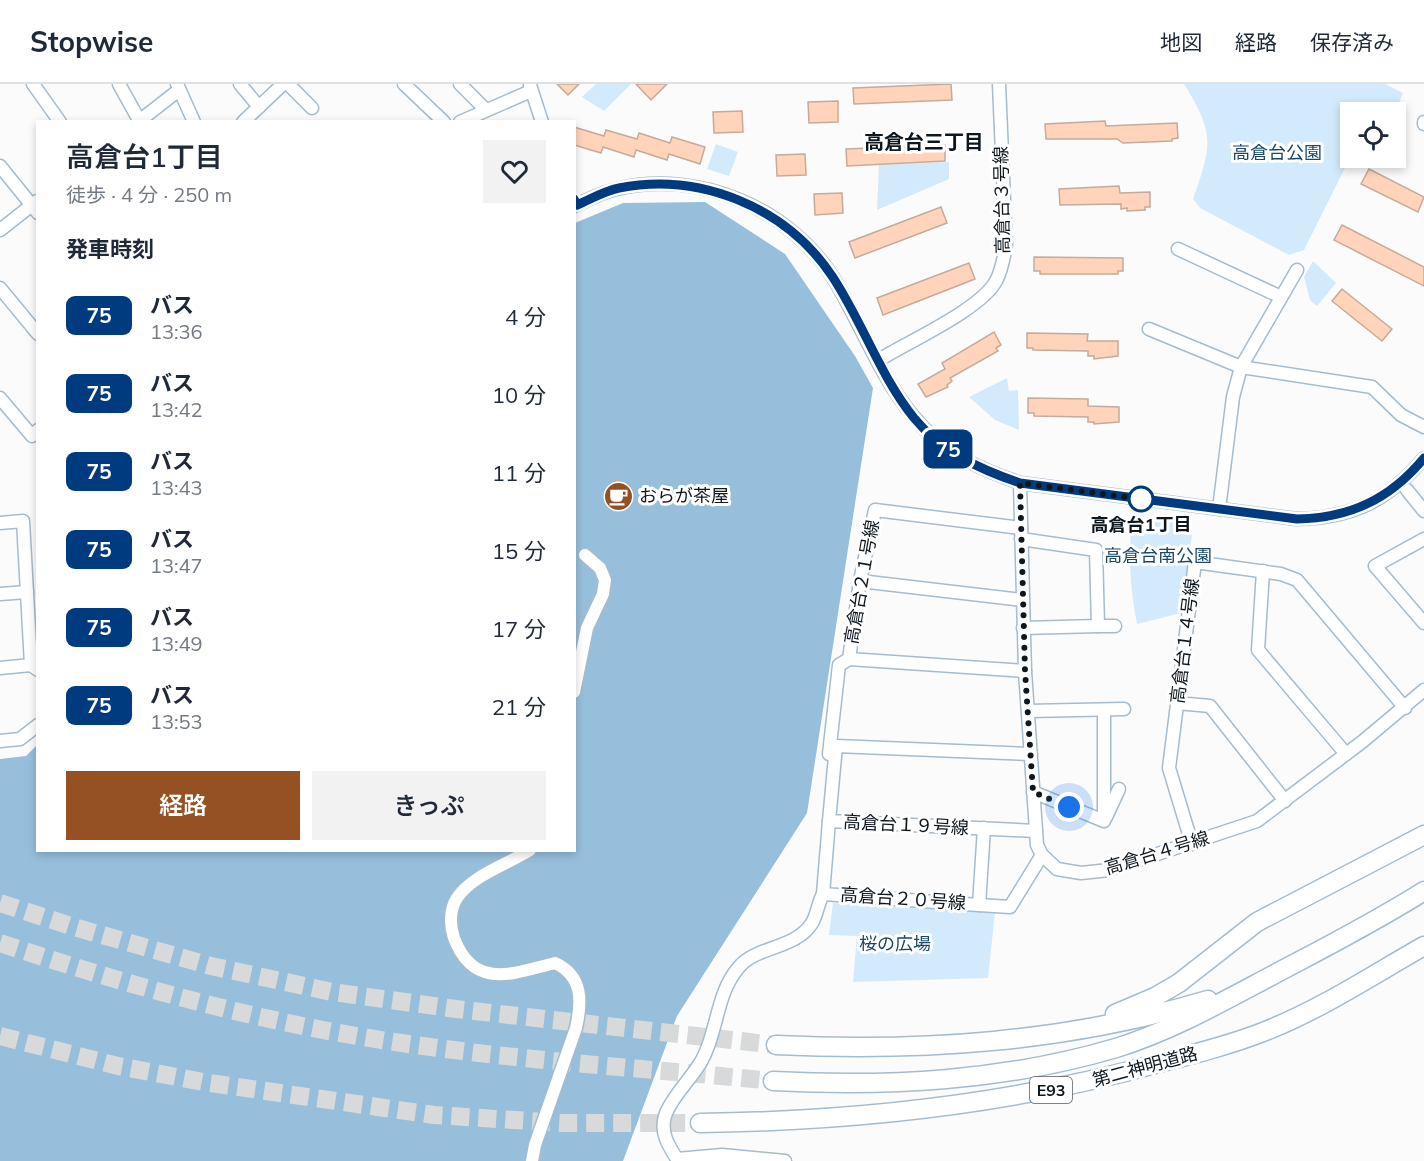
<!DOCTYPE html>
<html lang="ja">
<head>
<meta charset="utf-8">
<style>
  body { margin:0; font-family:Mulish,"Noto Sans JP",sans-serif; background:#f2f2f3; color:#1f2937; height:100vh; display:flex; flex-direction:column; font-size:22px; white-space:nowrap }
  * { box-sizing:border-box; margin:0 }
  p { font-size:20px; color:#747a83 }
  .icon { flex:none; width:33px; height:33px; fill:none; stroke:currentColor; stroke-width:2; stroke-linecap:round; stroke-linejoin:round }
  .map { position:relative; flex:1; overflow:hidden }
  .details { position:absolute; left:36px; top:36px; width:540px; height:732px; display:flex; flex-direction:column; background:#fff; border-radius:0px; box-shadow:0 3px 9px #0003 }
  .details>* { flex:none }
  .badge { padding:0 12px; border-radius:9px; font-size:21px; line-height:39px }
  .fabs { position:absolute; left:1340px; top:18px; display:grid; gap:12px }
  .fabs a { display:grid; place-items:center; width:66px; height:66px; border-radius:0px; background:#fff; box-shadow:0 3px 9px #0003; font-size:30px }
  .you { position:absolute; width:30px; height:30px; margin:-15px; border:4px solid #fff; border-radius:50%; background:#1a73e8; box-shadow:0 0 0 9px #1a73e833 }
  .map>.badge { position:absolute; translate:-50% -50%; box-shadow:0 0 0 3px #fff }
  h2 { padding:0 30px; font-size:22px; line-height:54px }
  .round { display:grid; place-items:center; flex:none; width:63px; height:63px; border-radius:0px; background:#f2f2f3 }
  .summary { display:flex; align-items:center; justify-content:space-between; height:102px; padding:0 30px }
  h1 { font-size:28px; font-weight:600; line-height:45px }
  .cta { display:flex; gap:12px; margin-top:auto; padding:12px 30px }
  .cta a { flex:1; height:69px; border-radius:0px; background:#955123; color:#fff; font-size:24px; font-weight:600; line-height:69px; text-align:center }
  .cta a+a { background:#f2f2f3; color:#1f2937 }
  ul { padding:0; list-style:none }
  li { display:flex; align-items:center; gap:18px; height:78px; padding:0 30px }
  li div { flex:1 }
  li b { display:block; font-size:22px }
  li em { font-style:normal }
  li .badge { min-width:66px; font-weight:700; text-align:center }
  header { display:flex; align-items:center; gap:36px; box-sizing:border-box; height:84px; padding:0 30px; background:#fff; border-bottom:2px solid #e0e1e3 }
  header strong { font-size:28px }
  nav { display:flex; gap:33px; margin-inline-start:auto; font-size:21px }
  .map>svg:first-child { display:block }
  .green { fill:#d2eafb }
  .forest { fill:#97bfdb }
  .building { fill:#ffd4bb; stroke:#c5ab9c; stroke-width:1.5 }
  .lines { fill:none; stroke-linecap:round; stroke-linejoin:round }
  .highway-tunnel { stroke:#d7d9da; stroke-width:18; stroke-dasharray:18 9; stroke-linecap:butt }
  .minor-casing { stroke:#a4bcce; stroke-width:15 }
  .highway-casing { stroke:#a4bcce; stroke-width:21 }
  .minor { stroke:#fff; stroke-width:12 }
  .highway { stroke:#fff; stroke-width:18 }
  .line-casing { stroke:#fff; stroke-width:14 }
  .line { stroke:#003b80; stroke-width:9 }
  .walk { stroke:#0e171e; stroke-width:6; stroke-dasharray:0 10.8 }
  .stop-dot { fill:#fff; stroke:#003b80; stroke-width:3 }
  .labels { text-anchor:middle; stroke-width:6; stroke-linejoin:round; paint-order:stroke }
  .shield { fill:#fff; stroke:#565d62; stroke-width:1.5 }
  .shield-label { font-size:16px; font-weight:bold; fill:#0e171e }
  .park-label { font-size:18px; fill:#184865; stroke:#fff }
  .street-label { font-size:18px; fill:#0e171e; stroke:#fff }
  .poi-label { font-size:18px; fill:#0e171e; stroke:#fff; text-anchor:start }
  .stop-label { font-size:18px; font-weight:bold; fill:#0e171e; stroke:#fff }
  .neighbourhood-label { font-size:20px; font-weight:bold; fill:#0e171e; stroke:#fff }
</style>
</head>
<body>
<header>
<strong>Stopwise</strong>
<nav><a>地図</a><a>経路</a><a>保存済み</a></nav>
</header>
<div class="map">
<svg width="1424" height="1077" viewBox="0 0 1424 1077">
  <rect width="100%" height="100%" fill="#fbfbfb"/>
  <g class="green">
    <polygon points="596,0 631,0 604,27 582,13"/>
    <path d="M1184,0H1385L1403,9L1395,28H1350V74L1304,166L1289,171L1200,124L1193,115C1212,61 1215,50 1184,0Z"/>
    <polygon points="716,60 738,68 729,92 707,85"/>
    <polygon points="949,78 949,95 877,126 879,81"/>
    <polygon points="1313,177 1336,199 1317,222 1310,216 1304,193"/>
    <polygon points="1007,294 1009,307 1018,306 1019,346 995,336 969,313"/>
    <path d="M1132,434L1191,438L1188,450L1192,451L1181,529L1137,540C1130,503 1128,471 1132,434Z"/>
    <polygon points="833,819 995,828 988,894 853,898 857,852 829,851"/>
  </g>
  <polygon class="forest" points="705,118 785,170 855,272 873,304 807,729 677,932 623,1077 0,1077 0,675 26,672 37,661 38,766 574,766 575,139 623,119"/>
  <g class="building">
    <polygon points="557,0 579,0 568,11"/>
    <polygon points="636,0 667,0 651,16"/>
    <polygon points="951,0 952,16 854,20 853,4"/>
    <polygon points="838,17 838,38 809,39 808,18"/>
    <polygon points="742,27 743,48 714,49 713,28"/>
    <polygon points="1105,37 1106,42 1177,39 1178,54 1172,55 1172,57 1123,59 1117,55 1046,55 1045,40"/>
    <polygon points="574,43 604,52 606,46 637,55 639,49 670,59 672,53 705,63 700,80 669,70 667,76 636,66 634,73 603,63 601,69 574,61"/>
    <polygon points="945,61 945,77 847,82 846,65"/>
    <polygon points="805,70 806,91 777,92 776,71"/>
    <polygon points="1369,85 1424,113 1418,128 1361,100"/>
    <polygon points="1119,102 1120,109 1150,108 1150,123 1145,123 1145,126 1127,127 1127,124 1121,125 1121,120 1060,121 1059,105"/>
    <polygon points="842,109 843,129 815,131 814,110"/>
    <polygon points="941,123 947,139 855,174 849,158"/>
    <polygon points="1342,141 1424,183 1424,202 1334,156"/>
    <polygon points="1034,173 1123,174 1123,187 1118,187 1118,190 1040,190 1040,187 1034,187"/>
    <polygon points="969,179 975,195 883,231 877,214"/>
    <polygon points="1342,205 1392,245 1382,257 1332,217"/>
    <polygon points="994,248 1001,261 996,264 998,267 950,294 952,297 947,301 948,303 926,313 918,300 945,285 942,279"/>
    <polygon points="1027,249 1088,250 1087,257 1118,257 1118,272 1094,275 1094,272 1088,272 1088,267 1033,266 1033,264 1027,264"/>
    <polygon points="1028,314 1088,315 1088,322 1119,323 1119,338 1094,340 1094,338 1088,338 1088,333 1034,332 1034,329 1028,329"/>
    <polygon points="616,396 629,401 620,427 607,422"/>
  </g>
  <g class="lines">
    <g class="highway-tunnel">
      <polyline points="0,819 74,843 211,882 332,908 456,925 776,961"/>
      <path d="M0,859C106,894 213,925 323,946C472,974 623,982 773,997"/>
      <polyline points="0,952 118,982 203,998 434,1031 562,1039 700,1039"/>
    </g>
    <defs>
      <g id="minor">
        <polyline points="33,0 60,38"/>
        <polyline points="119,0 139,36"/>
        <polyline points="177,0 194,38"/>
        <polyline points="240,0 259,23"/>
        <polyline points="288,0 312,24"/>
        <polyline points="404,0 444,38"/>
        <polyline points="460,0 486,26"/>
        <polyline points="530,1 542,38"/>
        <polyline points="138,38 179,6"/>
        <polyline points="243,38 283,0"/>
        <polyline points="460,38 531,7"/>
        <polyline points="1424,38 1424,40"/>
        <polyline points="0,82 38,129"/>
        <path d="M574,122C588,116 602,108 617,105C698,85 790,124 834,195C861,240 880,293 914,333C942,368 979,385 1020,399L1297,435C1352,434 1388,417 1424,374"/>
        <polyline points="0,146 37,117"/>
        <polyline points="1178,165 1281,213"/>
        <polyline points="0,204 38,250"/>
        <polyline points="1149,245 1241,283 1372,303 1401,331 1424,343"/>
        <path d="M879,276C909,257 980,226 996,197C1002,186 1004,173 1006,161L999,0"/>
        <polyline points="0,314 32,352 38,346"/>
        <polyline points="1020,399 1025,587 1037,761 1042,771 1057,785 1081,789 1109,786 1257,737 1362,658 1424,606"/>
        <polyline points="1407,406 1424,427"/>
        <polyline points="1219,425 1233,313 1241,283 1297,186"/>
        <polyline points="0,439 23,437 31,581 38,586"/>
        <polyline points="1021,444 875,426 860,497 849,575 1025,587"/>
        <polyline points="1021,455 1096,466 1098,542 1023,544"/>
        <polyline points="1424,455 1375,482 1424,539"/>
        <polyline points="1263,487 1258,566 1346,670"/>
        <polyline points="860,497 1022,516"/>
        <polyline points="0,510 27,508"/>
        <polyline points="1098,542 1115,542"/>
        <polyline points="0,584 31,581"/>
        <polyline points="574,608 587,544 603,510 605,496 600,484 585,471"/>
        <polyline points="1177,619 1210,622 1285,717"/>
        <polyline points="1028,627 1124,625"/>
        <polyline points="0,657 20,655 38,641"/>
        <polyline points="829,670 839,581 849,575"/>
        <polyline points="1031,670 836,662 829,737 1036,747"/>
        <polyline points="1033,708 1104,737 1104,626"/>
        <polyline points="1106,733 1119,705"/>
        <polyline points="829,737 823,810 979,821 984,744"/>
        <polyline points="1192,760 1169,684 1195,478 1281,490 1297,496 1405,624"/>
        <path d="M530,766C508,780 471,792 457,814C449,826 450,842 454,854C474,907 514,889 555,879C583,892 582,917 576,944L535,1061L532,1077"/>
        <polyline points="979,821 1010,823 1042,771"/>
        <path d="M785,1077L722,1071L677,1075C668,1061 659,1047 666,1029C674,1010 692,994 702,976C718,947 716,909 739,883C756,862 796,865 812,839C817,831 818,819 823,810"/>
      </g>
      <g id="highway">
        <polyline points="1115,930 1155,913 1179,899 1257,838 1424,751"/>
        <path d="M776,961C923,968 1067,958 1208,916"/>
        <path d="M773,997C889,1003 1004,997 1116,964C1171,947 1222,918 1273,891C1324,864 1375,838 1424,807"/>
        <path d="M700,1039C855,1037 1009,1021 1159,979C1194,970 1230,961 1263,948C1320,926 1371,892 1424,862"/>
      </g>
    </defs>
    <use href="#minor" class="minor-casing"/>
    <use href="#highway" class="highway-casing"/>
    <use href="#minor" class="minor"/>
    <use href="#highway" class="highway"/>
  </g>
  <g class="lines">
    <defs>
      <path id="line" d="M574,115L577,121C591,115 604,107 619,104C700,88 786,123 832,192C862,237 880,292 914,334C942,368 979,385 1020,399L1297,435C1350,434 1390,415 1424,374"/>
    </defs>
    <use href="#line" class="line-casing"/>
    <use href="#line" class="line"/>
    <polyline class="walk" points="1069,723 1033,708 1025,587 1020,399 1141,415"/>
  </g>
  <defs>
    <symbol id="cafe-disc" viewBox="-11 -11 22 22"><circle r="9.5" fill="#955123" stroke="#fff"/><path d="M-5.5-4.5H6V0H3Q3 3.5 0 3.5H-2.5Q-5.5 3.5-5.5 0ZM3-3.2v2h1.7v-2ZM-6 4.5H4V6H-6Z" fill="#fff"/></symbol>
  </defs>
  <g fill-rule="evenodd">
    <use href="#cafe-disc" x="602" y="396" width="33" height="33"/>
  </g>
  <circle class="stop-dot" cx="1141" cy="415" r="12"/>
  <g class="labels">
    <rect class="shield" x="1030" y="993" width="42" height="26" rx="4.5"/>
    <g class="shield-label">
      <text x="1051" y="1012">E93</text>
    </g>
    <g class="park-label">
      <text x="1277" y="75">高倉台公園</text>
      <text x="1158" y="478">高倉台南公園</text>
      <text x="895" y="866">桜の広場</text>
    </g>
    <g class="street-label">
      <text transform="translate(1002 116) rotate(-91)" y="6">高倉台３号線</text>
      <text transform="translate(862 498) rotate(-80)" y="6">高倉台２１号線</text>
      <text transform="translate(1185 557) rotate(-83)" y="6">高倉台１４号線</text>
      <text transform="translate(906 741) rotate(3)" y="6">高倉台１９号線</text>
      <text transform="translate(1157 769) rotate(-17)" y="6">高倉台４号線</text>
      <text transform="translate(903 815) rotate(4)" y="6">高倉台２０号線</text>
      <text transform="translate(1145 983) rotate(-15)" y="6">第二神明道路</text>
    </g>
    <g class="poi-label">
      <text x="639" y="418">おらが茶屋</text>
    </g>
    <g class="stop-label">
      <text x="1141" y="447">高倉台1丁目</text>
    </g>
    <g class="neighbourhood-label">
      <text x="924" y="65">高倉台三丁目</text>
    </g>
  </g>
</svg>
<div class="fabs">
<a><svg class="icon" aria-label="locate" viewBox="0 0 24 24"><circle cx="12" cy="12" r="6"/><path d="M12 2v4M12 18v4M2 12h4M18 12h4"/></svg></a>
</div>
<div class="you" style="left:1069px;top:723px"></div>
<b class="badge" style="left:948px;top:365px;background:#003b80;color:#fff">75</b>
<section class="details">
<div class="summary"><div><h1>高倉台1丁目</h1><p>徒歩 · 4 分 · 250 m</p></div><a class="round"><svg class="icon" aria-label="heart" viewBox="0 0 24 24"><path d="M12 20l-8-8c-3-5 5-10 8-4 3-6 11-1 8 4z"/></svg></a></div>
<h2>発車時刻</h2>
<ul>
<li><span class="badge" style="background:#003b80;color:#fff">75</span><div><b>バス</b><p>13:36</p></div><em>4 分</em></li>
<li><span class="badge" style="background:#003b80;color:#fff">75</span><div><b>バス</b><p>13:42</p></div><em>10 分</em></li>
<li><span class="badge" style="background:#003b80;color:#fff">75</span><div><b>バス</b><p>13:43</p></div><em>11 分</em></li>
<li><span class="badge" style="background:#003b80;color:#fff">75</span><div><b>バス</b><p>13:47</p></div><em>15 分</em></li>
<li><span class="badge" style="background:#003b80;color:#fff">75</span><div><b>バス</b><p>13:49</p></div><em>17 分</em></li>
<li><span class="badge" style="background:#003b80;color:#fff">75</span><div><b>バス</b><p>13:53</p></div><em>21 分</em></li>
</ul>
<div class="cta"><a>経路</a><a>きっぷ</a></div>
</section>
</div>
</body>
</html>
